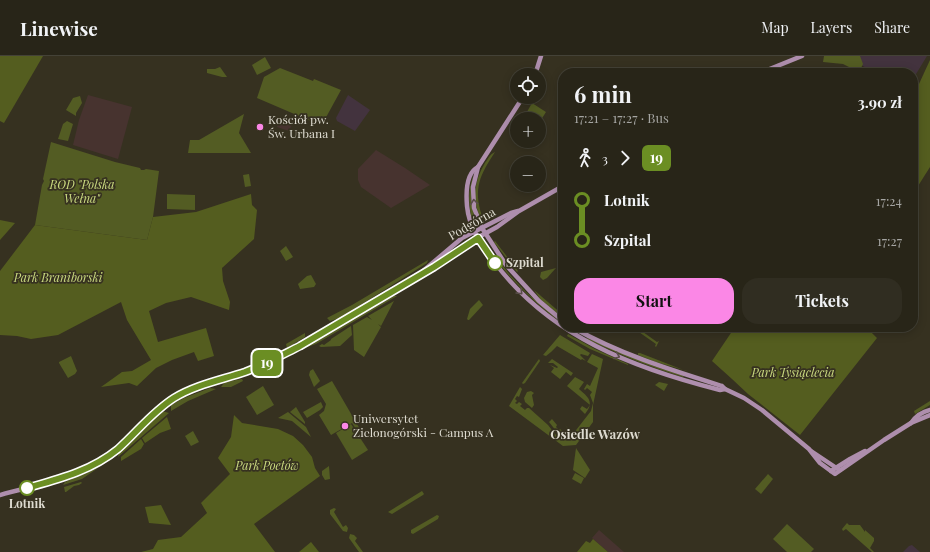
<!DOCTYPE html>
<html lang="en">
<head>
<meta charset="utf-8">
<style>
  body { margin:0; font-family:"Playfair Display",serif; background:#302d21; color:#f1f3f6; height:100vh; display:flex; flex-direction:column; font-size:15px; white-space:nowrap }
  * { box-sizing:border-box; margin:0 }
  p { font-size:13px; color:#a5a5a2 }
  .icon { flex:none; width:22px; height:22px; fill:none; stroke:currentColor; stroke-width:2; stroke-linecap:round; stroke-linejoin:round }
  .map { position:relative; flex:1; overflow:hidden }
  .drawer { position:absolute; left:558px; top:12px; width:360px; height:264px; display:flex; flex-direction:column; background:#282518; border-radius:16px; box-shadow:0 2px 10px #0003,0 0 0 1px #444237 }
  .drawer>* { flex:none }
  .badge { padding:0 8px; border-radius:6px; font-size:14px; line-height:26px }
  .buttons { position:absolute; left:510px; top:12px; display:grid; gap:8px }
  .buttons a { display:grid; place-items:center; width:36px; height:36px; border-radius:50%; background:#282518; box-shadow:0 2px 10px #0003,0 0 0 1px #444237; font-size:20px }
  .map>.badge { position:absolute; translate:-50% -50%; box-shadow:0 0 0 2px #fff }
  .legs { display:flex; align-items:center; gap:6px; height:44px; padding:0 16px; font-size:13px }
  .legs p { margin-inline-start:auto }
  .head { display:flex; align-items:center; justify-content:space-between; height:68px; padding:0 16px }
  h1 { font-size:22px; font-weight:700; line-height:30px }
  .primary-button { display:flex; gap:8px; margin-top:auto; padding:8px 16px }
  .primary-button a { flex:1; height:46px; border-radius:16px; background:#fb87e6; color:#111; font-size:16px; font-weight:700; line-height:46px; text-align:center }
  .primary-button a+a { background:#302d21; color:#f1f3f6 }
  ul { padding:0 16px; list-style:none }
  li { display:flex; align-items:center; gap:14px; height:40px; font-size:15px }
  li i { display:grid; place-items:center; width:6px; height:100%; margin:0 5px; background:currentColor }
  li i::after { content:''; width:10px; height:10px; margin:-5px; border:3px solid; border-radius:50%; background:#282518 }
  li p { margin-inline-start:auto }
  li:first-child i { background:linear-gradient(#0000 50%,currentColor 0) }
  li:last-child i { background:linear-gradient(currentColor 50%,#0000 0) }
  header { display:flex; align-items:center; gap:24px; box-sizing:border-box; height:56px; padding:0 20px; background:#282518; border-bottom:1px solid #444237 }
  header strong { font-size:19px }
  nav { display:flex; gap:22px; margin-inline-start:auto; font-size:14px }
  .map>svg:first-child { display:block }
  .commercial { fill:#43333e }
  .industrial { fill:#47332f }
  .green { fill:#535c23 }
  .forest { fill:#545d1f }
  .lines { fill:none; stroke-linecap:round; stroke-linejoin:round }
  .secondary { stroke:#ae8ead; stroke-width:4.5 }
  .oneway { stroke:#5a4d4a }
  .line-1-casing { stroke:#fff; stroke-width:9 }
  .line-1 { stroke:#6b8e23; stroke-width:6 }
  .poi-dot { fill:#fb87e6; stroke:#363120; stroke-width:1.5 }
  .stop-1-dot { fill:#fff; stroke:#6b8e23; stroke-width:2 }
  .labels { text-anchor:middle; stroke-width:3.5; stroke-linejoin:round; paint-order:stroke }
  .poi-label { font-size:12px; fill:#dedbd0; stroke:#363120; text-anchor:start }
  .park-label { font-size:12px; font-style:italic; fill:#c9d97f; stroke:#363120 }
  .street-label { font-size:12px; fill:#dedbd0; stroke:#363120 }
  .stop-label { font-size:12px; font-weight:bold; fill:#dedbd0; stroke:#363120; text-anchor:start }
  .neighbourhood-label { font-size:13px; font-weight:bold; fill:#dedbd0; stroke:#363120 }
</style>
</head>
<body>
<header>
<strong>Linewise</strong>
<nav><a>Map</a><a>Layers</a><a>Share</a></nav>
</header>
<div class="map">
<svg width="930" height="496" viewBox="0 0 930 496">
  <rect width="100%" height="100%" fill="#363120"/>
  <g class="commercial">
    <polygon points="844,0 927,0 913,23 913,17 876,17"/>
    <polygon points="348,39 370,54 355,75 337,65 336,62"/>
    <polygon points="912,489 920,496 903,496 909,490"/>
  </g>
  <g class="industrial">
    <polygon points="88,39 132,51 118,103 73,89 79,64"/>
    <polygon points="281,61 293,66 289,75 277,71"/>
    <polygon points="376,94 405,112 430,129 391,152 361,131 358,124 358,113"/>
    <polygon points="599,474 624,496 608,496 592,482"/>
  </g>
  <g class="green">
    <polygon points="824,0 860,0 863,8 859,16 843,8 823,6"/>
    <polygon points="265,1 271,12 257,19 252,9"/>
    <polygon points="220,11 227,21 222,21 207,17 207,13 215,13"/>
    <polygon points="280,12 313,25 314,23 341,34 324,65 313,66 257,42 264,21"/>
    <polygon points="80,40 82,47 76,57 76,60 66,54 73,42"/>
    <polygon points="532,47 546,56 539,67 539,63 523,63"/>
    <polygon points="244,58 239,77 251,97 188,97 190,84 199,84"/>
    <polygon points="67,65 73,68 68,85 58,83 63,68"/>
    <polygon points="51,86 115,106 140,112 141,114 144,114 146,113 159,115 153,161 147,184 35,169 42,129 44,125 43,123"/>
    <path d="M495,96C480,119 473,132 482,160L480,161C472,143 474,125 485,107C488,103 490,98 495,96Z"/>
    <polygon points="249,118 251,130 245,131 243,119"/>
    <path d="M473,120L471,145L475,164L473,166C468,150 468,135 473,120Z"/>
    <polygon points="167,138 195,139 195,154 167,153"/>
    <polygon points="495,185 518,215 517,216 494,186"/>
    <polygon points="286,190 293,201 286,205 280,195"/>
    <path d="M488,190L510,219L526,236L563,268C533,246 508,221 486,191Z"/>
    <polygon points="428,204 427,207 340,262 330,265 327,262 352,249"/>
    <polygon points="556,212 547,222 543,224 540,221 541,216"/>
    <polygon points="311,219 316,228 314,231 300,233 298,228 307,220"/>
    <polygon points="534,234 563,259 563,262 541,244"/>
    <polygon points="394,240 397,240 316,288 304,292"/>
    <polygon points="479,244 483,249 469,264 468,264 467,263 470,253"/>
    <polygon points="394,245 381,270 378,268 381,271 364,301 354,294 353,269 367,261 372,264 368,260"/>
    <polygon points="351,270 352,279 340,290 321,291 319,290 322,288 324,289 331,284 331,283"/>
    <polygon points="636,271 657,286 659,285 656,291 655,290 656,288 636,274 633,276"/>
    <polygon points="305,277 305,281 287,292 286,288"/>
    <polygon points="568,278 595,293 628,308 628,309 590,293 567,280"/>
    <polygon points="560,279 590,297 588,300 581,298 580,299 586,305 582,303 581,304 557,290 551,296 546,300 543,299"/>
    <path d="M587,282L654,310L684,320L683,321C650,311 618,298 587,283Z"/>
    <polygon points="640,297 686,315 687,315 656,306 638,299 638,297"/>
    <polygon points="592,298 603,303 593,349 593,366 576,389 563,390 509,350 520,331 522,333 519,341 517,340 515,343 517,345 515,347 517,348 519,346 522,348 520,350 525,354 527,352 529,352 548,369 555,378 559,381 565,382 573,378 591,355 593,347 590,339 592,336 587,332 585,334 584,333 587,328 590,330 598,312 587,306"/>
    <polygon points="71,300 77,315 75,318 68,322 59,307 59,306"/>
    <polygon points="539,303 540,305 525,327 523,328 522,327"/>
    <polygon points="552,303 573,317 571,320 566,316 560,323 551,316 554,312 550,309 557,312 558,311 553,307 548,307"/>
    <polygon points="313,313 320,325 314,331 309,319 310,315"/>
    <path d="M575,321L584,326L579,333C588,341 595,346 585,358L580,353L582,350L587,353L590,349L567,330Z"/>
    <polygon points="242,323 243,325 231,331 221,331 225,326"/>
    <polygon points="332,325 361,375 358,376 352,367 331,379 319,359 324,355 326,348 317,333"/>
    <polygon points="659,326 668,328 664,335 655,329"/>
    <polygon points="263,330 274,349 257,359 246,341"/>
    <polygon points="210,332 216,333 188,345 171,355 171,349 184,342"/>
    <polygon points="531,335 534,337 532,339 534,349 532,352 525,346 524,342 527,336"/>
    <polygon points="930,345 930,349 915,358 914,355"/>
    <polygon points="321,346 323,351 320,354 307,362 303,356"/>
    <polygon points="296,351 305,366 305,368 290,356"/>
    <polygon points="288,356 306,371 311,381 292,365 278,362"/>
    <polygon points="552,363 557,369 556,371 559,374 560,373 564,377 568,373 565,369 571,376 565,379 557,376 549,366"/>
    <polygon points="351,368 368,394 352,404 336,377"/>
    <polygon points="193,375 199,386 191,390 185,380"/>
    <polygon points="576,392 590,414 585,422 573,414"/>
    <polygon points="329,410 330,423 325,424 322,419 322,415"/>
    <polygon points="98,412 82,423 63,429 65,426"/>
    <polygon points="575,417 584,422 581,428 572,423"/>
    <polygon points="768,418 773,423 761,438 755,433"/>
    <polygon points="81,426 82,427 79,429 74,430 66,436 65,436 64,431"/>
    <polygon points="422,435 424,438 423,439 392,458 388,456"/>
    <polygon points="334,452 336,453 334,456 343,471 346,469 348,472 347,476 343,475 330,458 330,454"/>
    <polygon points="437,459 439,460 438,463 413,478 411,477 411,474"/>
    <polygon points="847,467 851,471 849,469 860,469 865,476 865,474 874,482 874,485 870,492 874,496 872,496 846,473 843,475 842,473"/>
    <polygon points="787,468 814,493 811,496 787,496 773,483"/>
    <polygon points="350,478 354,479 357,482 355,485 363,496 359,496 349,482"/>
  </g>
  <g class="forest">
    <polygon points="0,0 43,0 4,67 0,65"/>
    <polygon points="930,4 930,111 913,138 913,41"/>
    <polygon points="251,138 252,149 257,154 254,183 222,212 223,225 230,246 229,254 191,241 166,247 149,255 158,286 206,272 214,300 198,305 194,296 172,304 156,312 137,330 129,327 101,331 122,316 132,315 151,304 127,264 121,246 58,279 31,283 17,280 0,279 0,215 35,169 147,184 153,161 196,156"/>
    <polygon points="0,164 15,167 0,184"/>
    <polygon points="735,271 866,271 877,282 800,379 748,338 732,323 712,305"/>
    <polygon points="162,355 169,357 118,401 119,397"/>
    <polygon points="234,359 242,367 278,373 293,380 303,389 312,401 315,412 320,420 254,468 275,496 141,496 153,493 158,484 181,481 207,457 201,447 230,418 218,402 231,381"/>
    <polygon points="167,361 171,373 160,377 145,387 142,382"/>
    <polygon points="141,383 144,388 141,393 121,405 121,401"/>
    <polygon points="161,449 171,469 149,467 145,451"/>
    <polygon points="593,483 608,496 577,496 586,485 590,487"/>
    <polygon points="311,486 319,496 299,496"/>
  </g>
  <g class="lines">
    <g class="secondary">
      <polyline points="760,17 802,0"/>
      <polyline points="535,19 541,0"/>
      <polyline points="523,41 478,111 473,131 474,152 482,172 506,209 539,245 563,265"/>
      <path d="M478,111C466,117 466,138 467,150C469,172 482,190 495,207C551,281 633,312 720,334L725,333"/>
      <polyline points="423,215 462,182 511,157 518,155"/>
      <path d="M572,271C619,298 671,314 722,330L725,333L744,342L762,354L809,393L820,407L835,418L884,384L911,367L930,359"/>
      <path d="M911,367C916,360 921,356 930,354"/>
      <polyline points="811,395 838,413"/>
      <polyline points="831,415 850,403 865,395"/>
      <path d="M0,439C35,429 75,424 105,402C130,384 147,358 174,342C193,331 215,326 236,319C258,311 279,301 300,290L435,211L466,188L497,171L519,155L563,130"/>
    </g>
  </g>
  <defs><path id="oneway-chevron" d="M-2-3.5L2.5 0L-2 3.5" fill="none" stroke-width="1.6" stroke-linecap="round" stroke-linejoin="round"/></defs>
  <g class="oneway">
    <use href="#oneway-chevron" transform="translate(474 146) rotate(-96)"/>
    <use href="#oneway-chevron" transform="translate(520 236) rotate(45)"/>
    <use href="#oneway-chevron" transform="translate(617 300) rotate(23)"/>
  </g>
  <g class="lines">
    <defs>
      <path id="line-1" d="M27,432C59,423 91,415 118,393C137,376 152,356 174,342C195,329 221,324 245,316C264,309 282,299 300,290L434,211L478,182L495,207"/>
    </defs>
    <use href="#line-1" class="line-1-casing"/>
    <use href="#line-1" class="line-1"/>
  </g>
  <g class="poi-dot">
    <circle cx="260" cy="71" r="4"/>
    <circle cx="345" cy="370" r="4"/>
  </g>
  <g class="stop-1-dot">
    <circle cx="495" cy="207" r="7"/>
    <circle cx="27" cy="432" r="7"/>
  </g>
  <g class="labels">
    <g class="poi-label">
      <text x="268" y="68">Kościół pw.<tspan x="268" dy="14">Św. Urbana I</tspan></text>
      <text x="353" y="367">Uniwersytet<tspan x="353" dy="14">Zielonogórski - Campus A</tspan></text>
    </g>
    <g class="park-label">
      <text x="82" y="133">ROD "Polska<tspan x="82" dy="14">Wełna"</tspan></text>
      <text x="58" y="226">Park Braniborski</text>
      <text x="793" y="321">Park Tysiąclecia</text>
      <text x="267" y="414">Park Poetów</text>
    </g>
    <g class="street-label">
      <text transform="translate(472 168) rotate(-30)" y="4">Podgórna</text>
    </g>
    <g class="stop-label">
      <text x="506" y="211">Szpital</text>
      <text x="27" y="452" text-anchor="middle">Lotnik</text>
    </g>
    <g class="neighbourhood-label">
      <text x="595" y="383">Osiedle Wazów</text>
    </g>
  </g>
</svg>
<div class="buttons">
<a><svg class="icon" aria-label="locate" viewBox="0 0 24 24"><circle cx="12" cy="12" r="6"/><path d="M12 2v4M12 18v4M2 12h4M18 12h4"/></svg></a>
<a>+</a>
<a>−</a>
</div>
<b class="badge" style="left:267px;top:307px;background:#6b8e23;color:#fff">19</b>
<section class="drawer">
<div class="head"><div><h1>6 min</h1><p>17:21 – 17:27 · Bus</p></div><b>3.90 zł</b></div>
<div class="legs"><svg class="icon" aria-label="walk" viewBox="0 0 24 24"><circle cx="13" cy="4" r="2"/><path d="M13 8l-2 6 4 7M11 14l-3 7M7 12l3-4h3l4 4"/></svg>3<svg class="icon" aria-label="forward" viewBox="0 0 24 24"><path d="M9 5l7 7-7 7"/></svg><b class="badge" style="background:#6b8e23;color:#fff">19</b></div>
<ul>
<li><i style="color:#6b8e23"></i><b>Lotnik</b><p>17:24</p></li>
<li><i style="color:#6b8e23"></i><b>Szpital</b><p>17:27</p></li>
</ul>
<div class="primary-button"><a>Start</a><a>Tickets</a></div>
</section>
</div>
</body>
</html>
